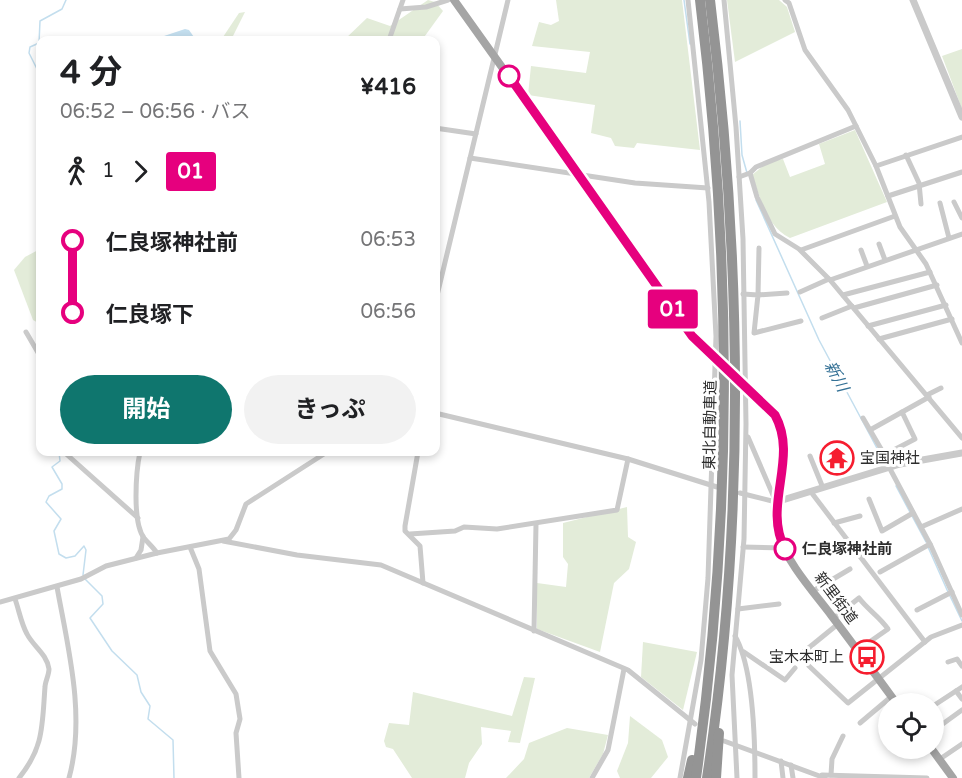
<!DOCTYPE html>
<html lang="ja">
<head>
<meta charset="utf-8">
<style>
  body { margin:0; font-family:"Varela Round","Noto Sans JP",sans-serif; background:#f2f2f2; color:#202124; height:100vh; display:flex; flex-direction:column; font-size:22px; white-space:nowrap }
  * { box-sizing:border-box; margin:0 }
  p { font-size:20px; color:#757577 }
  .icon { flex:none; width:33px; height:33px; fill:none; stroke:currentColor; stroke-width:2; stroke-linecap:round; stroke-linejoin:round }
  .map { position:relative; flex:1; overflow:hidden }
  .side { position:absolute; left:36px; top:36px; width:404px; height:420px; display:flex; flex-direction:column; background:#fff; border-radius:12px; box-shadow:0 3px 9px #0003 }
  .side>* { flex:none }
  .badge { padding:0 12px; border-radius:4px; font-size:21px; line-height:39px }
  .tools { position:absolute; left:878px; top:693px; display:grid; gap:12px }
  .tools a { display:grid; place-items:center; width:66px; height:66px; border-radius:50%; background:#fff; box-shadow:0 3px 9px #0003; font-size:30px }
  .map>.badge { position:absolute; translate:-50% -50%; box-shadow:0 0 0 3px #fff }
  .legs { display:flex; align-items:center; gap:9px; height:66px; padding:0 24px; font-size:20px }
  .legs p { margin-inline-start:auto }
  .headline { display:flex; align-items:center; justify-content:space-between; height:102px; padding:0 24px }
  h1 { font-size:33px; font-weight:700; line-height:45px }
  .cta { display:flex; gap:12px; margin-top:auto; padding:12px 24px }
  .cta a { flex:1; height:69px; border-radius:36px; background:#0f766e; color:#fff; font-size:24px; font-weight:700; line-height:69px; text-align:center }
  .cta a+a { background:#f2f2f2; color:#202124 }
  ul { padding:0 24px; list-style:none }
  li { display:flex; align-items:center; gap:21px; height:72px; font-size:22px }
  li i { display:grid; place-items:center; width:9px; height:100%; margin:0 8px; background:currentColor }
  li i::after { content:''; width:15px; height:15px; margin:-8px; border:4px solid; border-radius:50%; background:#fff }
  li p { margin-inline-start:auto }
  li:first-child i { background:linear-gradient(#0000 50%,currentColor 0) }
  li:last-child i { background:linear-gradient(currentColor 50%,#0000 0) }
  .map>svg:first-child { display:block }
  .green { fill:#e3ecd9 }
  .water { fill:#c3deee }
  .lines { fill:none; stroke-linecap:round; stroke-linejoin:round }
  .stream { stroke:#c3deee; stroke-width:1.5 }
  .minor { stroke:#cacaca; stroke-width:5 }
  .tertiary { stroke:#cacaca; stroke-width:7 }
  .primary { stroke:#a5a5a5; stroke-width:8 }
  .motorway { stroke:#949494; stroke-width:10 }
  .primary-bridge { stroke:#a5a5a5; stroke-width:8 }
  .line-1-casing { stroke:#fff; stroke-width:14 }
  .line-1 { stroke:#e6007e; stroke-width:9 }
  .stop-1-dot { fill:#fff; stroke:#e6007e; stroke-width:3 }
  .labels { text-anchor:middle; stroke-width:6; stroke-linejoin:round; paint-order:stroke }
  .street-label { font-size:15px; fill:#2d2d2d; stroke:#fff }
  .poi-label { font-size:15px; fill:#2d2d2d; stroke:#fff; text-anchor:start }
  .stop-label { font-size:15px; font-weight:bold; fill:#2d2d2d; stroke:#fff; text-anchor:start }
  .water-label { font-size:16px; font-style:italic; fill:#347196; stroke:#fff }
</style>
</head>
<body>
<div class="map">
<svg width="962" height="778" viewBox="0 0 962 778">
  <rect width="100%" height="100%" fill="#fff"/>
  <g class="green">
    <polygon points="428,0 435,2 443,11 422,40 344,40 367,18 390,26"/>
    <polygon points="556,0 682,0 700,150 637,143 634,148 615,146 611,138 591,133 595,105 528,95 531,66 586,73 590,52 532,46 539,22 551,25 559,21"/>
    <polygon points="727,0 779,0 787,7 795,32 735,62"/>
    <polygon points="245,12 231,40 221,40 239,13"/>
    <polygon points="962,49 962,109 942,56"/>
    <path d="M855,130L887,202L790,238C766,226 761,199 752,175L768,162L783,159L790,177L825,164L819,144Z"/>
    <polygon points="40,249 40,324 33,320 14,270 25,257"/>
    <polygon points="627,507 628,537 636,542 629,569 614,583 600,652 537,629 537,583 566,587 568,564 563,557 563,523"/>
    <polygon points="643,642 697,652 683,710 641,677"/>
    <polygon points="524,677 535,678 520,743 508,742 511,731 481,727 482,744 469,763 465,778 412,778 393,749 386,747 384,741 389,723 409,725 413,692 512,716"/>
    <polygon points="630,716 662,740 668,757 651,778 620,778 617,771 628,743"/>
    <polygon points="567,728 608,735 603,754 589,778 506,778 524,759 529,743"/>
  </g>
  <polygon class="water" points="185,29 189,30 196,40 152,40"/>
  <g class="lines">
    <g class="stream">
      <polyline points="684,0 690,44"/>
      <polyline points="40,75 29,53 30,47 39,43 40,21 62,9 66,0"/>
      <polyline points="740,121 742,155 747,173"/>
      <polyline points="756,200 819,340 886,465"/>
      <polyline points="59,452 60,461 52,467 62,484 62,489 49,496 46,502 61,519 54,531 59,554 66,558 75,556 84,546 86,550 83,575"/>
      <polyline points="896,486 926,542"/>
      <polyline points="928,547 948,592"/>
      <polyline points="85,579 102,596 103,604 90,618 112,651 137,675 141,692 150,706 148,719 173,740 174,778"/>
      <polyline points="950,596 962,621"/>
    </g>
    <g class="minor">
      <polyline points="724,0 736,127 743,239 746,424 744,539 732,675 737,778"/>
      <polyline points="785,0 789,3 805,50 848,110 876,166 900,227 926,264 962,343"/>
      <polyline points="400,9 426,7 448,0"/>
      <polyline points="389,40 403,0"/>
      <polyline points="435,128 476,134"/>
      <polyline points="906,155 919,183 921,204"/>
      <polyline points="470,158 635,183 708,188"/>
      <polyline points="876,166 962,137"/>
      <polyline points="750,173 757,197 775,234 799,249 830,280 962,438"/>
      <polyline points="739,177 750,173 756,167 856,126"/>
      <polyline points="888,196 962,172"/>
      <polyline points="954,202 962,218"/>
      <polyline points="940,203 949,238"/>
      <polyline points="879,244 885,260"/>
      <polyline points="759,248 758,295 787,293"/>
      <polyline points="801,250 895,216"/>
      <polyline points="861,250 867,266"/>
      <polyline points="830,280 962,234"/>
      <polyline points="800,292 829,279"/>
      <polyline points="743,294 758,295 754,333 801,321"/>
      <polyline points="843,295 930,272"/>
      <polyline points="435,304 508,0"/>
      <polyline points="854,308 937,285"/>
      <polyline points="822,318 852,306"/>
      <polyline points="868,326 946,305"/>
      <polyline points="26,332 40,356"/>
      <polyline points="879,339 952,319"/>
      <polyline points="927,395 941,388"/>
      <polyline points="435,413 628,459 717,487"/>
      <polyline points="863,418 891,466"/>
      <polyline points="870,430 929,397"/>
      <polyline points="64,452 138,518"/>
      <path d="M140,452C136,471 132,522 144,538C148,543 153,547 157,553"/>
      <polyline points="418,452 405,526 405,531 420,546 423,583"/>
      <polyline points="884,455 915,439 902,412"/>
      <polyline points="810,456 823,488"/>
      <polyline points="889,467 931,546 962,615"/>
      <polyline points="811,492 925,642"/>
      <polyline points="740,493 776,502 748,437"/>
      <polyline points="869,499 882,531 913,513"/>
      <polyline points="834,523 860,516"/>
      <polyline points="921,527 962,509"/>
      <polyline points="410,534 455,531 464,527 497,529 617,510 628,459"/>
      <polyline points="223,541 297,555 381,565 628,670 695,724"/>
      <polyline points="190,547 199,569 210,651 236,694 240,719 236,733 239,778"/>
      <polyline points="743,547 785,548"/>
      <polyline points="817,550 857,555"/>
      <polyline points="136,558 141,550 143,537"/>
      <polyline points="880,572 930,544"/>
      <path d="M57,587C68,648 86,716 69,778"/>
      <polyline points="813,591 850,569"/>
      <path d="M15,599C19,610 21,623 27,634C33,646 47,654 49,669C49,675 45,682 45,687C42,726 44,747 19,778"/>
      <polyline points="0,602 81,579 106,566 157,553 229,539 236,530 246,504 327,452"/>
      <polyline points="738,609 779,604"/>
      <polyline points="917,610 952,592"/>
      <path d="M834,618L859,598C868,610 879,616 888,629L858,650"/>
      <polyline points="534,631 536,524"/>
      <path d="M735,636C753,667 755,741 755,778"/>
      <polyline points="744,652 785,680 795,668"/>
      <polyline points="795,659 838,624"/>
      <polyline points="948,662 957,659 962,666"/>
      <polyline points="809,666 848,703 931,637 962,625"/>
      <polyline points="956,691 962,699"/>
      <polyline points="933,706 962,687"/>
      <polyline points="860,723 892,696"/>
      <polyline points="933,731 962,710"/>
      <polyline points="724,741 825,778"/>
      <polyline points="940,759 962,744"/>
      <polyline points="781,761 783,778"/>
      <polyline points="791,765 793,778"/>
      <polyline points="822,775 927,778"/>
      <polyline points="831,775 832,759 843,736"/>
      <polyline points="592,778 608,750 624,669"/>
      <polyline points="680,778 701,660 708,578 716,336 709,202 688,0"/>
    </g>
    <g class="tertiary">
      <polyline points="913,0 962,117"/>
      <polyline points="776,502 900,464 962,453"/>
    </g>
    <g class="primary">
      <polyline points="454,0 699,343"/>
      <path d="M760,399C808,443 763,485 778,534C788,564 812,590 831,615C853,644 875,674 897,704"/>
      <polyline points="931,748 953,778"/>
    </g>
    <g class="motorway">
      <polyline points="688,778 692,760"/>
      <path d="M696,778C733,516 732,262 700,0"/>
      <path d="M707,778C746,520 742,259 710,0"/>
      <polyline points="716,778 719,733"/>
    </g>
    <polyline class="primary-bridge" points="699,343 760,399"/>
  </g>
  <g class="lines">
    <defs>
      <path id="line-1" d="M509,76L692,336L775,415C799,459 762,505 785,549"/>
    </defs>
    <use href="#line-1" class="line-1-casing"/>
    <use href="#line-1" class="line-1"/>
  </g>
  <defs>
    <symbol id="temple-ring" viewBox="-11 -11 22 22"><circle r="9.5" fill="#fff" stroke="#f61d2f" stroke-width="1.5"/><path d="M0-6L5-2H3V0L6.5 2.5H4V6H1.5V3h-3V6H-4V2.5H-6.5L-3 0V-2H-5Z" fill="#f61d2f"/></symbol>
    <symbol id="bus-ring" viewBox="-11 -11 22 22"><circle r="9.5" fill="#fff" stroke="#f61d2f" stroke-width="1.5"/><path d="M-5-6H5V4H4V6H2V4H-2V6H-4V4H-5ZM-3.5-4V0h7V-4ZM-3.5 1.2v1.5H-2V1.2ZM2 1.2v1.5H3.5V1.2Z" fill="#f61d2f"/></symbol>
  </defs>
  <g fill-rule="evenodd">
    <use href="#temple-ring" x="818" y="439" width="38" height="38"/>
    <use href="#bus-ring" x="848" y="638" width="38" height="38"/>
  </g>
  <g class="stop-1-dot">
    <circle cx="509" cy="76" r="10"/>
    <circle cx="785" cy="549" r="10"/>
  </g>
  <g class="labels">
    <g class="street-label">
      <text transform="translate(710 425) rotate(-89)" y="5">東北自動車道</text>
      <text transform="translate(836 598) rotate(53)" y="5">新里街道</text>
    </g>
    <g class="poi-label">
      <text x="860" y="463">宝国神社</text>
      <text x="844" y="662" text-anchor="end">宝木本町上</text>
    </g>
    <g class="stop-label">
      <text x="802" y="554">仁良塚神社前</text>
    </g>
    <g class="water-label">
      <text transform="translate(837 376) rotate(62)" y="6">新川</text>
    </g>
  </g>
</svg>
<div class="tools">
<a><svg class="icon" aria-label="locate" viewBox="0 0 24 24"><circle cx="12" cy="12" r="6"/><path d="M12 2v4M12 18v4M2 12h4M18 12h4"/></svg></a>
</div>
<b class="badge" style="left:673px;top:309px;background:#e6007e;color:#fff">01</b>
<section class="side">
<div class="headline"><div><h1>4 分</h1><p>06:52 – 06:56 · バス</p></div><b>¥416</b></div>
<div class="legs"><svg class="icon" aria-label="walk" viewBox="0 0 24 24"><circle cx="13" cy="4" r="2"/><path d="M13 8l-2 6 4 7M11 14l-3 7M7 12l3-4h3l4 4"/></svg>1<svg class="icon" aria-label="forward" viewBox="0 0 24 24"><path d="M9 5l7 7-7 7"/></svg><b class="badge" style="background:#e6007e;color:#fff">01</b></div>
<ul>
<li><i style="color:#e6007e"></i><b>仁良塚神社前</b><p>06:53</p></li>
<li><i style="color:#e6007e"></i><b>仁良塚下</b><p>06:56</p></li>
</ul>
<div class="cta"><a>開始</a><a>きっぷ</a></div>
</section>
</div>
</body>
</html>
